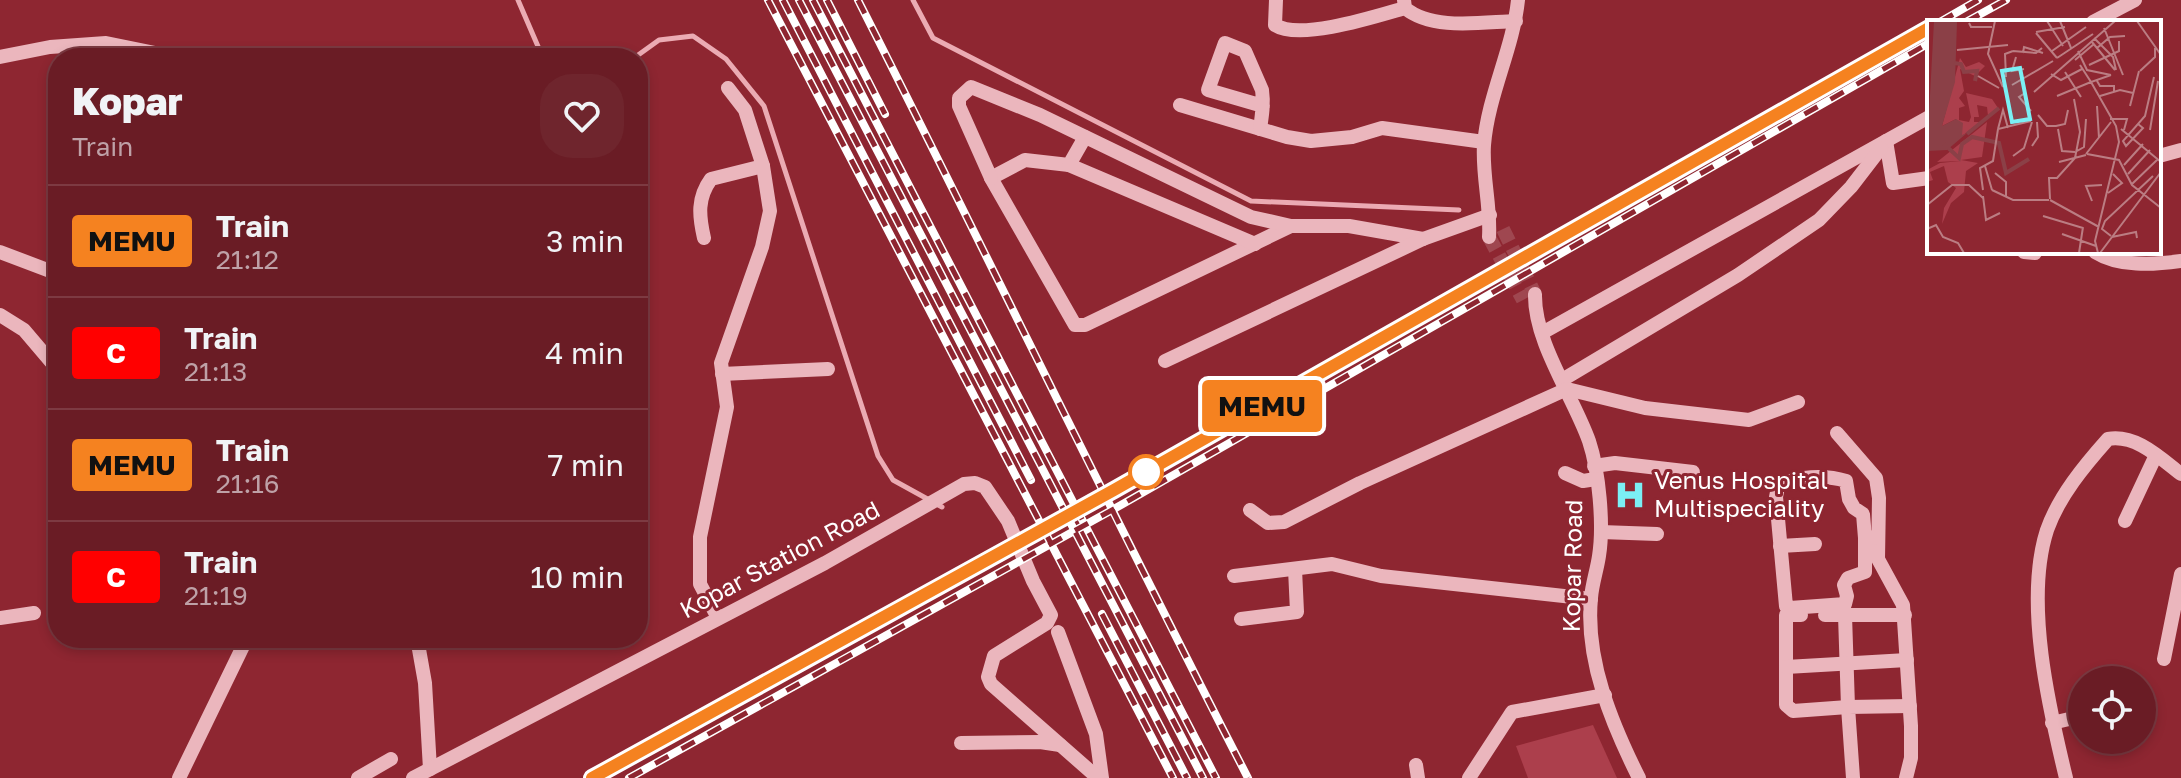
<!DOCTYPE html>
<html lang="en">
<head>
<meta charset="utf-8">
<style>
  body { margin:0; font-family:"Golos Text",sans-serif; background:#6f252d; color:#f1f3f6; height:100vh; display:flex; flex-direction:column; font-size:30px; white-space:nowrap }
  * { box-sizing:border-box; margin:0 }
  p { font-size:26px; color:#bea1a7 }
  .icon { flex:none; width:44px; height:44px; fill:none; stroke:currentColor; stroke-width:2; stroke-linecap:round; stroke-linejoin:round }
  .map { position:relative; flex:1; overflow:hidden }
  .drawer { position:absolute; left:48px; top:48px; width:600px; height:600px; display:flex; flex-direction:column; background:#6a1c25; border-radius:32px; box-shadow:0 4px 12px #0003,0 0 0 2px #7d3a42 }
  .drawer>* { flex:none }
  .badge { padding:0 16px; border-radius:6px; font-size:28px; line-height:52px }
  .fabs { position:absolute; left:2068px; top:666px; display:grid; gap:16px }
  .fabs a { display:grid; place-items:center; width:88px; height:88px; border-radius:50%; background:#6a1c25; box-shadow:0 4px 12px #0003,0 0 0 2px #7d3a42; font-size:40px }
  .map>.badge { position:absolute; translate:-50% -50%; box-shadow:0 0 0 4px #fff }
  .round { display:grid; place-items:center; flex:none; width:84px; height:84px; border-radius:32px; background:#6f252d }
  .overview { display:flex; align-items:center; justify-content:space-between; height:136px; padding:0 24px }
  h1 { font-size:38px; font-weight:800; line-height:60px }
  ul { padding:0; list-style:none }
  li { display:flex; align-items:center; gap:24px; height:112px; padding:0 24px; border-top:2px solid #7d3a42 }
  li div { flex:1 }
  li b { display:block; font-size:30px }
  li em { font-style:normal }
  li .badge { min-width:88px; font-weight:700; text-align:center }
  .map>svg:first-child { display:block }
  .green { fill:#ac3f4c }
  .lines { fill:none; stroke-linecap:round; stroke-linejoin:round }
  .stream { stroke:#ebabb3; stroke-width:5 }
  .minor-tunnel { stroke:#9f4750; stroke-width:14; stroke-dasharray:14 7; stroke-linecap:butt }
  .minor { stroke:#ebb6bd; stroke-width:14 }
  .rail-casing { stroke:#fff; stroke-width:8 }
  .rail { stroke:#8e2631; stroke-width:5; stroke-dasharray:15; stroke-linecap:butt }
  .line-casing { stroke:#fff; stroke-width:18 }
  .line { stroke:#f58220; stroke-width:12 }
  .stop-dot { fill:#fff; stroke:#f58220; stroke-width:4 }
  .labels { text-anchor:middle; stroke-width:6; stroke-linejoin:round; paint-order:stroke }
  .poi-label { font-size:24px; fill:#fff; stroke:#8e2631; text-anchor:start }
  .street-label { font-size:24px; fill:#fff; stroke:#8e2631 }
  .inset-river { fill:none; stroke:#8b4047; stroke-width:4 }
  .inset-road { fill:none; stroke:#bb7d83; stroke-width:2 }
  .view { fill:#7beff4; fill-opacity:0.15; stroke:#7beff4; stroke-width:4 }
  .inset-edge { fill:none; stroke:#fff; stroke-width:4 }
</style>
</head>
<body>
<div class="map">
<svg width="2181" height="778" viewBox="0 0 2181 778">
  <rect width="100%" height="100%" fill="#8e2631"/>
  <polygon class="green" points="1593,725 1617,778 1528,778 1516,746"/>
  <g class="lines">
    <g class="stream">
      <polyline points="518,0 543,58"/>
      <polyline points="913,0 933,38 1251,201 1459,210"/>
      <polyline points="634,58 659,40 693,36 726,59 764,106 878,456 893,480 942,507"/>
    </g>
    <g class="minor-tunnel">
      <polyline points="1503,229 1535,294"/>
      <polyline points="1489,237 1523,300"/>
    </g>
    <g class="minor">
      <path d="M1276,0L1275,25C1300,41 1377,16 1405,8"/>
      <path d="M1404,0L1405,8C1432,31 1483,22 1516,21"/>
      <polyline points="2093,22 2135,0"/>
      <polyline points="0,57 50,47 106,43 165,55"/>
      <polyline points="1180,105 1287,137 1311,141 1352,137 1382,128 1484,142"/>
      <path d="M1260,129C1262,116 1264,103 1262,90L1245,51L1225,43L1208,90L1263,106"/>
      <polyline points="1085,137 1069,165 1025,160 991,178 1075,325 1085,325 1291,226"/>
      <polyline points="1886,141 1893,183 1929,178"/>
      <polyline points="2159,156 2181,150"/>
      <polyline points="1069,165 1255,244"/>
      <polyline points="991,178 959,106 959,98 971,87 1040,115 1251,217 1291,226 1349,226 1423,239"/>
      <path d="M1489,237C1491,206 1482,176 1484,145C1488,95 1513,49 1518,0"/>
      <path d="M704,238C699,216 697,198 711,179L763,166"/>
      <polyline points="0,252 58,274"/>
      <polyline points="2024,252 2035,253"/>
      <path d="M2095,252C2119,267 2153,265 2181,261"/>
      <path d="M1535,294C1534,342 1573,396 1589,441C1599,471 1604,525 1599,556C1597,570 1592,584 1591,598C1585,660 1612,724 1639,778"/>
      <polyline points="0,315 24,330 58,370"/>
      <polyline points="1542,333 1929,117"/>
      <polyline points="1165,361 1423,239 1490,215"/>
      <polyline points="722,374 828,369"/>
      <polyline points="1562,380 1738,275 1819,220 1851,187 1881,148"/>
      <polyline points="1837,433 1876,478 1879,498 1878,559 1903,605 1911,726 1911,758 1906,778"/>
      <polyline points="638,451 642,466 638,475"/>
      <polyline points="1594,466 1615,463 1693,472"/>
      <polyline points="1565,473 1583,481 1596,479"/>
      <polyline points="1250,510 1268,523 1284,522 1360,483 1567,389 1645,408 1749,420 1798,402"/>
      <polyline points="2125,521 2156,455"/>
      <polyline points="1601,532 1657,534"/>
      <path d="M1865,538V572L1848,578L1844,585L1847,596L1845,604L1790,608L1786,606L1776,497L1778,487C1795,475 1827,475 1846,481L1849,499L1854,508L1863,514L1865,538L1877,537"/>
      <polyline points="1780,546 1815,544"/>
      <polyline points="1234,576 1332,564 1381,576 1591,599"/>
      <polyline points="1801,615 1786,615 1786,705 1793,711 1848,707 1845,615"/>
      <polyline points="1825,615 1905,615"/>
      <polyline points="0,618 34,613"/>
      <polyline points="718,618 700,584 700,537 727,407 721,363 762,247 770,211 763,166 745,110 728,88"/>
      <polyline points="1241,619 1297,612 1295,569"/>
      <polyline points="1058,632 1096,734 1102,778"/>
      <polyline points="417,638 425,683 430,769"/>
      <polyline points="2164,659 2181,574"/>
      <polyline points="1786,667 1907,660"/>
      <polyline points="2052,723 2082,716"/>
      <polyline points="961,743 1040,742 1060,745"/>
      <polyline points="1416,765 1418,778"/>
      <polyline points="179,778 247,638"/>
      <polyline points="358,778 391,759"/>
      <polyline points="413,778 825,563 964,484 975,483 985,487 1008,521 1033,581 1051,615 1047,623 994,656 988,677 991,684 1098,778"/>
      <polyline points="1469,778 1512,712 1605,695"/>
      <polyline points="1853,778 1848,707 1910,706"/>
      <path d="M2066,778C2049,708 2024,601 2047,530C2059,496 2084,466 2108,439C2136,434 2160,458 2181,474"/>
    </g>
    <defs>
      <g id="rail">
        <polyline points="768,0 1173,778"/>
        <polyline points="783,0 1031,480"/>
        <polyline points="799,0 1203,778"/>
        <polyline points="813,0 1216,778"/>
        <polyline points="827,0 885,114"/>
        <path d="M858,0C989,259 1115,520 1248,778"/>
        <polyline points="1940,22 1978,0"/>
        <polyline points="1966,22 2006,0"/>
        <polyline points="1102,614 1187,778"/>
        <polyline points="592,778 1114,490 1929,28"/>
        <polyline points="629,778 1121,505 1929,43"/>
      </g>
    </defs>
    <use href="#rail" class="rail-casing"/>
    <use href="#rail" class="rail"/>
  </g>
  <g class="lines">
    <defs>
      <polyline id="line" points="592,778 1114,490 1929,28"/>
    </defs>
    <use href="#line" class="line-casing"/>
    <use href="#line" class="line"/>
  </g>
  <defs>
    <symbol id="hospital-bare" viewBox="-9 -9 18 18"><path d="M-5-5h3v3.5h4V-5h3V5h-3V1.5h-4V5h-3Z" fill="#7beff4" stroke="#8e2631" stroke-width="2.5" paint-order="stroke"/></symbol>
  </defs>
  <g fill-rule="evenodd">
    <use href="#hospital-bare" x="1608" y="473" width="44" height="44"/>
  </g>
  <circle class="stop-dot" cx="1146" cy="472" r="16"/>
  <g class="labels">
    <g class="poi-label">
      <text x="1654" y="489">Venus Hospital<tspan x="1654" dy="28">Multispeciality</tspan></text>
    </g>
    <g class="street-label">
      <text transform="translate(780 560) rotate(-28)" y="8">Kopar Station Road</text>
      <text transform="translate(1573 566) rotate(-89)" y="8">Kopar Road</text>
    </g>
  </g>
  <g transform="translate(1927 20)">
    <rect width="234" height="234" fill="#8e2631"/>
    <path d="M33,38L39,47L52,42L58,46L48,56L33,49L37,71L32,78L38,86L32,88V100L42,102L44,97L39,73L65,79L71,88L61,96L60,87L50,85L52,97H47V102H53L35,116L29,99L15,106ZM60,102L55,137L34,140L51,143L39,151L37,172L24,183L15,204L17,188L29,168L21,162L17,146L3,152L6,160L0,162V150L13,143L33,141L10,142Z" fill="#ac3f4c"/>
    <path d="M7,1L30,2L28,62L15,106L29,99L36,103L35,115L40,113L20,130L0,131Z" fill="#8b4047"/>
    <path class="inset-river" d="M27,43L34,44L37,52L50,51L48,61M40,114L72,88M17,124L32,138L35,124L45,117L72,123L79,153L102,139"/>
    <path class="inset-road" d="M68,1L61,34L76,67M120,1L136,26M133,1L144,28M210,1L234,35M42,3L44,7H65M177,8L196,55M109,12L138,7M109,13L130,38M167,18L186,37L189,50M165,22L188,50M170,28L183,17L198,16M30,30L81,25M86,31L109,33L115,28M125,31L159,7M151,31L160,50L184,55M96,33L97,27L116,33M89,37L85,51L97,49M130,38L166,14M148,40L167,24M162,45L192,31V21M213,51L228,37V28M138,52L154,77M124,54L134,60L155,49M51,56L72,68M79,57L78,34L86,31M170,61L173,66H187V72M85,65L126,41M107,72L188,1M98,73L92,77L104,91M130,76L164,62L153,45M173,76L193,70L206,73M170,86L172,118M203,86L212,51M111,95L120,106H129L138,104L141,90M183,99H200L197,110M211,104L216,108L199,126L196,121L218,96L227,57M71,109L76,90L81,108M131,109L135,131L148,132M194,109L234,142M223,110L231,61M105,126L111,117L110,102M150,131L157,127L159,99M159,134L184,102M160,134L192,140L205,165L234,188M86,136L97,128L105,102M132,142L159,135M197,145L216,124M58,146L65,170M68,153L79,162V177M201,154L223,130M205,164L231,139M56,170L53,148L66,141L71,109L104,101M65,170L86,180H122M181,173L195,163L186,154M56,176L59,200L73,193M123,179L122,158H130L148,138L153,112L147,79M123,180L172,207M165,181L159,166L175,165M0,185L25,165H42L56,178M116,196L156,208M0,209L9,205L16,217L31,223L37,233M135,214L169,226M184,216L175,209L178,201L226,156M185,217L209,212L210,218M152,233L156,207M171,233L168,221L192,122L189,106L164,62L184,55M173,233L234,152"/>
    <path class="view" d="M93,48L103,99L85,102L75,51Z"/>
    <rect width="234" height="234" class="inset-edge"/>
  </g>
</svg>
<div class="fabs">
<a><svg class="icon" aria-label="locate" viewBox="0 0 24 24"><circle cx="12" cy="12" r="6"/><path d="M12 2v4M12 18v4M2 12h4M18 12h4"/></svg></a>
</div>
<b class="badge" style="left:1262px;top:406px;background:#f58220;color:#111">MEMU</b>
<section class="drawer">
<div class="overview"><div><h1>Kopar</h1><p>Train</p></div><a class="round"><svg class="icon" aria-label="heart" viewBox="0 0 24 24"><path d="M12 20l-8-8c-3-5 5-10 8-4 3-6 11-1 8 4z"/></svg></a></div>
<ul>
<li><span class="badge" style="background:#f58220;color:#111">MEMU</span><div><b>Train</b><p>21:12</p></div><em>3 min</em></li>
<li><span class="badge" style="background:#f00;color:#fff">C</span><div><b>Train</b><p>21:13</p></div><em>4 min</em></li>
<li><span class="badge" style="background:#f58220;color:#111">MEMU</span><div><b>Train</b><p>21:16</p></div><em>7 min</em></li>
<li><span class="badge" style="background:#f00;color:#fff">C</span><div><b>Train</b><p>21:19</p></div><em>10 min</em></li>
</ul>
</section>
</div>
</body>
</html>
